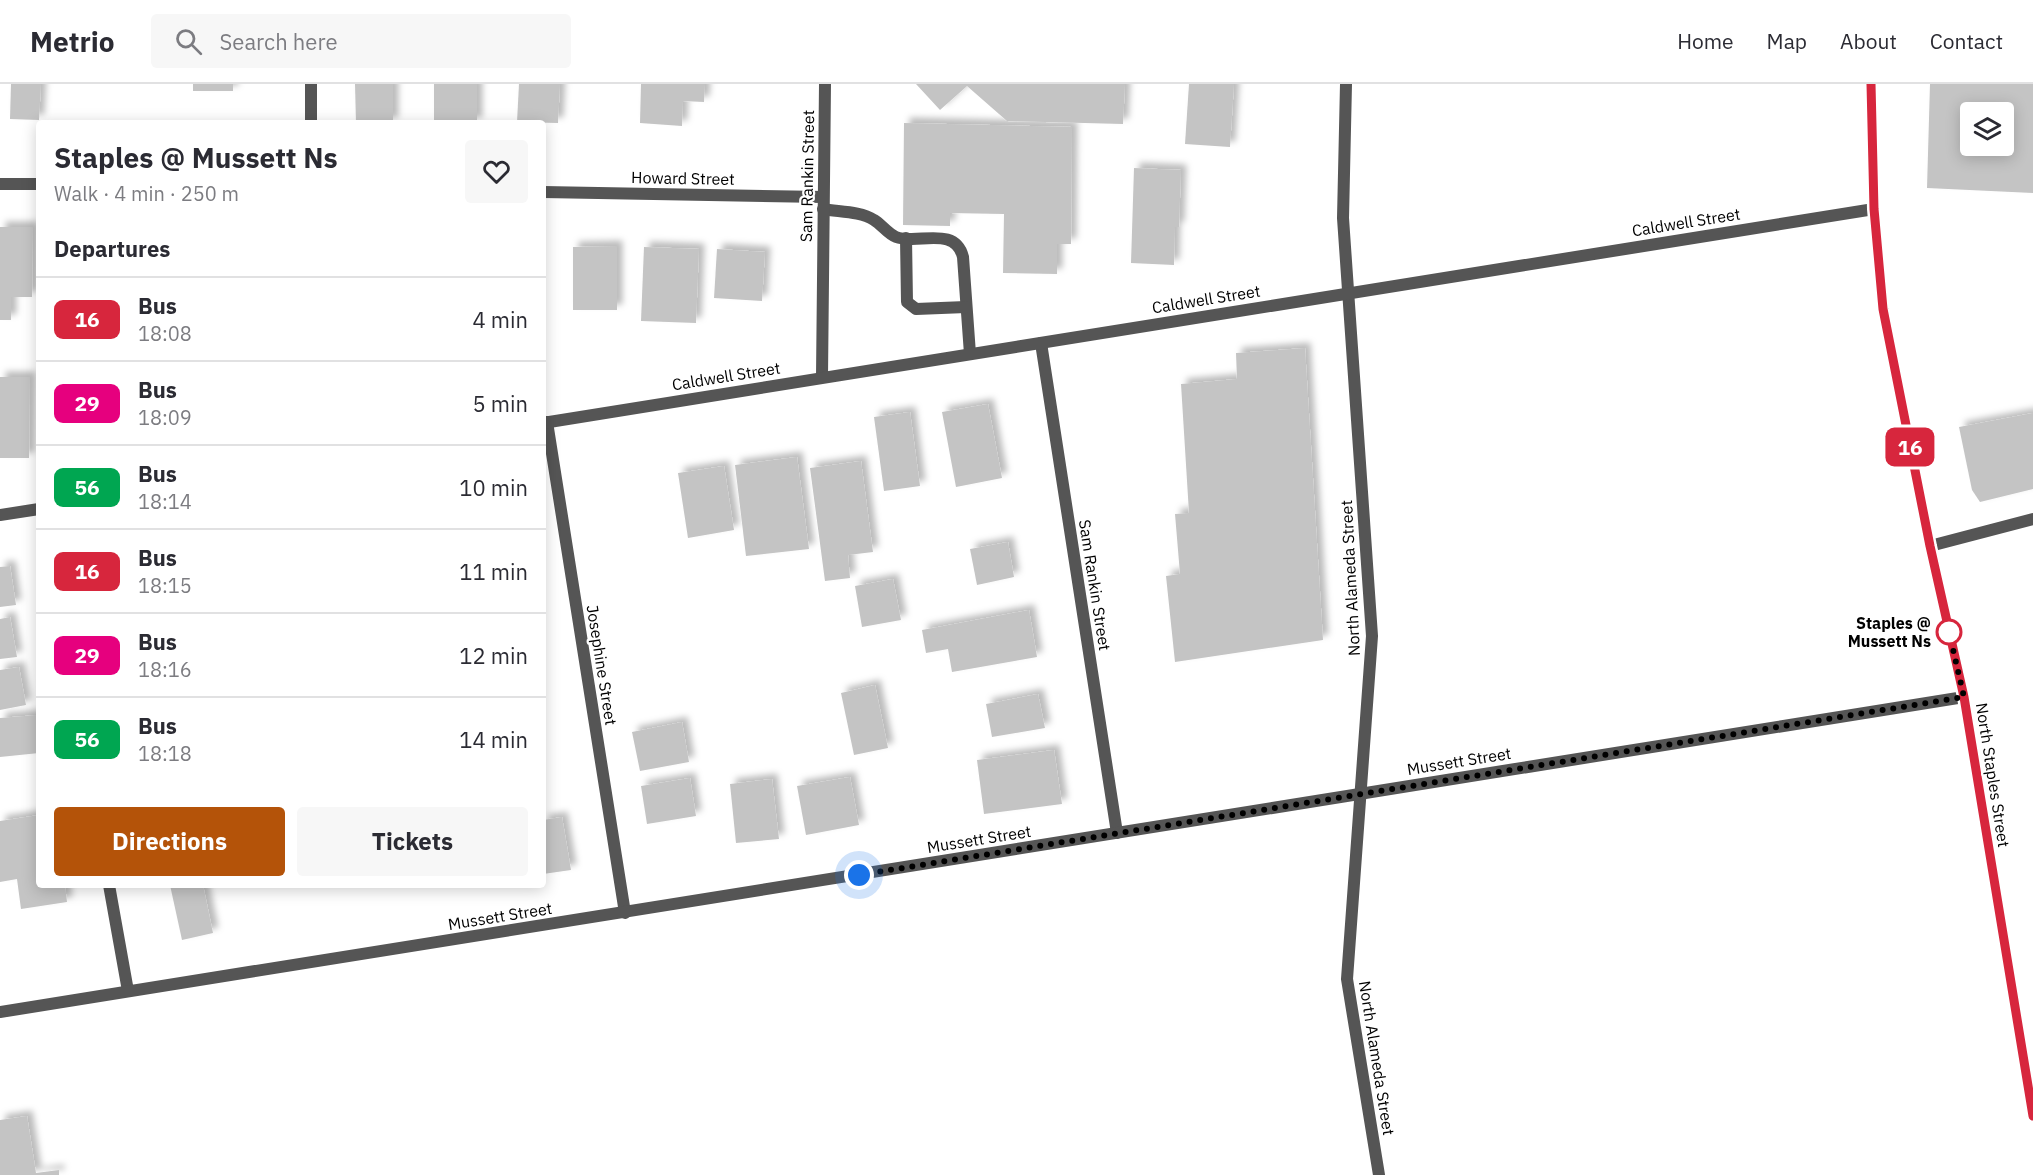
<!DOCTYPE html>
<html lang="en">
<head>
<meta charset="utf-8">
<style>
  body { margin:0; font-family:"IBM Plex Sans",sans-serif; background:#f7f7f7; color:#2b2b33; height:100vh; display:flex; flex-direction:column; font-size:22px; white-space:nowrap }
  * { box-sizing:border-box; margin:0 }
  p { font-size:20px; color:#7c7c81 }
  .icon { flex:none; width:33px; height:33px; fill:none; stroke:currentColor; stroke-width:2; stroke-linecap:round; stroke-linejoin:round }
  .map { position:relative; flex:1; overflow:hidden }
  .sheet { position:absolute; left:36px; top:36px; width:510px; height:768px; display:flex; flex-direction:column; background:#fff; border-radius:6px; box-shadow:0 3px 15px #0003 }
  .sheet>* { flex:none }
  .badge { padding:0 12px; border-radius:9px; font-size:21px; line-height:39px }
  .fabs { position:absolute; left:1960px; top:18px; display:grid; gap:12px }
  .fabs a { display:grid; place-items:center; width:54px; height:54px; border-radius:6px; background:#fff; box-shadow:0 3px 15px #0003; font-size:30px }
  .you { position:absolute; width:30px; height:30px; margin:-15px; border:4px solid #fff; border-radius:50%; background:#1a73e8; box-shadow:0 0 0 9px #1a73e833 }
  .map>.badge { position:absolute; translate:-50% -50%; box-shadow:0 0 0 3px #fff }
  h2 { padding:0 18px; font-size:22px; line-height:54px }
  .round { display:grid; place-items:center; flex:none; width:63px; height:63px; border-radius:6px; background:#f7f7f7 }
  .summary { display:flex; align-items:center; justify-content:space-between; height:102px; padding:0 18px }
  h1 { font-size:28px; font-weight:700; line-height:45px }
  .primary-button { display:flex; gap:12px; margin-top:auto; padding:12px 18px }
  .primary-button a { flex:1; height:69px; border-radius:6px; background:#b45309; color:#fff; font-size:24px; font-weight:700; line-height:69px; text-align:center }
  .primary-button a+a { background:#f7f7f7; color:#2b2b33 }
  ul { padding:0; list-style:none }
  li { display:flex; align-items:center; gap:18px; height:84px; padding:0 18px; border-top:2px solid #e1e1e2 }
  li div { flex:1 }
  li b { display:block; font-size:22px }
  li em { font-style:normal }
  li .badge { min-width:66px; font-weight:700; text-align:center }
  header { display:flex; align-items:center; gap:36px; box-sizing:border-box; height:84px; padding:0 30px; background:#fff; border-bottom:2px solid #e1e1e2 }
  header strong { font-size:28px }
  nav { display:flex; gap:33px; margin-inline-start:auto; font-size:21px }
  .search { width:420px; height:54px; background:#f7f7f7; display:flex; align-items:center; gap:15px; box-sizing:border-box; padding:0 21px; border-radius:6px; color:#7c7c81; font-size:22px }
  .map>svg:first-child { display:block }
  .building { fill:#c4c4c4; fill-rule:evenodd; filter:url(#shadow) }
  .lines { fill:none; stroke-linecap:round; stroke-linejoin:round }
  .lane { stroke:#555; stroke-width:12 }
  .street { stroke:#555; stroke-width:12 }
  .secondary { stroke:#222; stroke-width:12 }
  .line-casing { stroke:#fff; stroke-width:14 }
  .line { stroke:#d7263d; stroke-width:9 }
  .walk { stroke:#000; stroke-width:6; stroke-dasharray:0 10.8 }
  .stop-dot { fill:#fff; stroke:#d7263d; stroke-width:3 }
  .labels { text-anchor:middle; stroke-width:4.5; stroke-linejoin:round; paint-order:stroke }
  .street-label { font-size:16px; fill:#000; stroke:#fff }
  .stop-label { font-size:16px; font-weight:bold; fill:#000; stroke:#fff; text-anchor:end }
</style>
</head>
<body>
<header>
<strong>Metrio</strong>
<div class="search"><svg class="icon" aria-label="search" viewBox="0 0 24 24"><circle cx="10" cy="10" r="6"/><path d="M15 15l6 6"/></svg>Search here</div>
<nav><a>Home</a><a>Map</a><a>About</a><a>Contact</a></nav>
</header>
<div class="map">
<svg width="2033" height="1091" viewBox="0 0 2033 1091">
  <defs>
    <filter id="shadow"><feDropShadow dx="5.5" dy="-5.5" stdDeviation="3" flood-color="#0004"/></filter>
  </defs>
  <rect width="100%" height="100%" fill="#fff"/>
  <g class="building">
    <polygon points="11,0 41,0 39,36 10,35"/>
    <rect x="193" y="0" width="40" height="7"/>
    <polygon points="355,0 393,0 393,39 356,39"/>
    <rect x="434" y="0" width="43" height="39"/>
    <polygon points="519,0 560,0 558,39 517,38"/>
    <polygon points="641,0 705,0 704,18 683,17 682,42 640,39"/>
    <polygon points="916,0 1125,0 1123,40 1007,37 967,2 940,26"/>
    <polygon points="1189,0 1234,0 1230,63 1185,60"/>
    <path d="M1930,0H2033V109L1927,104ZM1971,28H2004V62H1971Z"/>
    <polygon points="904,39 1072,43 1071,160 1057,160 1057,190 1003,189 1004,130 950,129 950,142 903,141"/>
    <polygon points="1134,84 1181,86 1179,143 1175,143 1174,181 1131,179"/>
    <polygon points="0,143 33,143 32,213 11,213 11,236 0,236"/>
    <polygon points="617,162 617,226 573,226 573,163"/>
    <polygon points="644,163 699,165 696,239 641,237"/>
    <polygon points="717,165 765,168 762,217 714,214"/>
    <polygon points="1305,264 1323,556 1175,578 1166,492 1180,490 1175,430 1189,429 1181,300 1237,295 1236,269"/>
    <polygon points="0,293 30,293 29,374 0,374"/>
    <polygon points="988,320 1002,394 956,403 942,328"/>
    <polygon points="910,328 920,402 884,407 874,333"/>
    <polygon points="2033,329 2033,405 1980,418 1972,406 1959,343"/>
    <polygon points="797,373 809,465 746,472 735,381"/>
    <polygon points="861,377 873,468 848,471 850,494 825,497 810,384"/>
    <polygon points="724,382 734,446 688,454 678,389"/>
    <polygon points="1008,458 1014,493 977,501 970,465"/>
    <polygon points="10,482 16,521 0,523 0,483"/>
    <polygon points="893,495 901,536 862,543 855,502"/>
    <polygon points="1029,526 1037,573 952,588 948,565 926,569 922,546"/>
    <polygon points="10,533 17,573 0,575 0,535"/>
    <polygon points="19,583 26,621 0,626 0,586"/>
    <polygon points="875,601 888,664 854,671 841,609"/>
    <polygon points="1038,610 1045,644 992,653 986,620"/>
    <polygon points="37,631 39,669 0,673 0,634"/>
    <polygon points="682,638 689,678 640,687 632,648"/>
    <polygon points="1054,666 1062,720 984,730 977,676"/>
    <polygon points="850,693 859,741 806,751 797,702"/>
    <polygon points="690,694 696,732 647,740 641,702"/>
    <polygon points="772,695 779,755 736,759 730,700"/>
    <polygon points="39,731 39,801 65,801 67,818 21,825 17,795 0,798 0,737"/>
    <polygon points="562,733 571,786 543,790 543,736"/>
    <polygon points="170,801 203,801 213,849 182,856"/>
    <polygon points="27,1032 36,1089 59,1086 59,1091 0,1091 0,1036"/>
  </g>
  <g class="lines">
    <g class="lane">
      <path d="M823,125C839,128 860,127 874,136C881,140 888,150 896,153C917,161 955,141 963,173L970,270"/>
      <polyline points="906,154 907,218 916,225 966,223"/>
    </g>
    <g class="street">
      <polyline points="1346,0 1343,134 1372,552 1347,895 1379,1091"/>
      <polyline points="311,39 311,0"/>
      <polyline points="0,100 39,100"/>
      <polyline points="543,108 823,113"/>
      <polyline points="1041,259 1117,749"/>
      <polyline points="822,293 825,0"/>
      <polyline points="547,338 625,829"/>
      <polyline points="543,339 1874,125"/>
      <polyline points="0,431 39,425"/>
      <polyline points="1930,462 2033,435"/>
      <polyline points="109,801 128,907"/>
      <polyline points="0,928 1964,613"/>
    </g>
    <polyline class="secondary" points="1871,0 1874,125 1883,225 1930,462 1964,613 2033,1032"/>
  </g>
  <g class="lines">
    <defs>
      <polyline id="line" points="1871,0 1874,125 1883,225 1930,462 1964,613 2033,1032"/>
    </defs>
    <use href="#line" class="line-casing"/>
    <use href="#line" class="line"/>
    <polyline class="walk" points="859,791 1964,613 1949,548"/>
  </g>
  <circle class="stop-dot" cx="1949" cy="548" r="12"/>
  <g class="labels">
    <g class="street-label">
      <text transform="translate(807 92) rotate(-89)" y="6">Sam Rankin Street</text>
      <text transform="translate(683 94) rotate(1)" y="6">Howard Street</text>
      <text transform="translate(1686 138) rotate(-9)" y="6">Caldwell Street</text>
      <text transform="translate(1206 215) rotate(-9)" y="6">Caldwell Street</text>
      <text transform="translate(726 292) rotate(-9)" y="6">Caldwell Street</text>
      <text transform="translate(1350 494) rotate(-93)" y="6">North Alameda Street</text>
      <text transform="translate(1095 501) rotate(81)" y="6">Sam Rankin Street</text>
      <text transform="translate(602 581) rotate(81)" y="6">Josephine Street</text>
      <text transform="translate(1459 677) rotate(-9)" y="6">Mussett Street</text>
      <text transform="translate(1993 691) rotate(81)" y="6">North Staples Street</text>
      <text transform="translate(979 755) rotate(-9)" y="6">Mussett Street</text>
      <text transform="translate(500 832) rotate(-9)" y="6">Mussett Street</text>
      <text transform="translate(1377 974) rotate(81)" y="6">North Alameda Street</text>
    </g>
    <g class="stop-label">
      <text x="1931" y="545">Staples @<tspan x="1931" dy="18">Mussett Ns</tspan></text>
    </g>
  </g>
</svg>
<div class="fabs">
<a><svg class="icon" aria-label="layers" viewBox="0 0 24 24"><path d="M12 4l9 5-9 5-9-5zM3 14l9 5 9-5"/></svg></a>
</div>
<div class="you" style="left:859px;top:791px"></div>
<b class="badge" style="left:1910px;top:363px;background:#d7263d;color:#fff">16</b>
<section class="sheet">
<div class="summary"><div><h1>Staples @ Mussett Ns</h1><p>Walk · 4 min · 250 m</p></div><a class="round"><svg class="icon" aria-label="heart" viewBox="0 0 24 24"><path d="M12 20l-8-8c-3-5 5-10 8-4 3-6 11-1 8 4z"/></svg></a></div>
<h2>Departures</h2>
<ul>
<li><span class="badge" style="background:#d7263d;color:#fff">16</span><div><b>Bus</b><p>18:08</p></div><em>4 min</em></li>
<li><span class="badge" style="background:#e6007e;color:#fff">29</span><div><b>Bus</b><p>18:09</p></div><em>5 min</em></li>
<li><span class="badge" style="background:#00a651;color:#fff">56</span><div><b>Bus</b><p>18:14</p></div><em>10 min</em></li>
<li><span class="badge" style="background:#d7263d;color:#fff">16</span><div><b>Bus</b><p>18:15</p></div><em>11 min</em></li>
<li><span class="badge" style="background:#e6007e;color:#fff">29</span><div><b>Bus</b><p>18:16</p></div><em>12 min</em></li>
<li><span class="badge" style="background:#00a651;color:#fff">56</span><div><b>Bus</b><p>18:18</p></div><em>14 min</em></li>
</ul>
<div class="primary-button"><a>Directions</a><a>Tickets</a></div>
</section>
</div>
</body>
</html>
